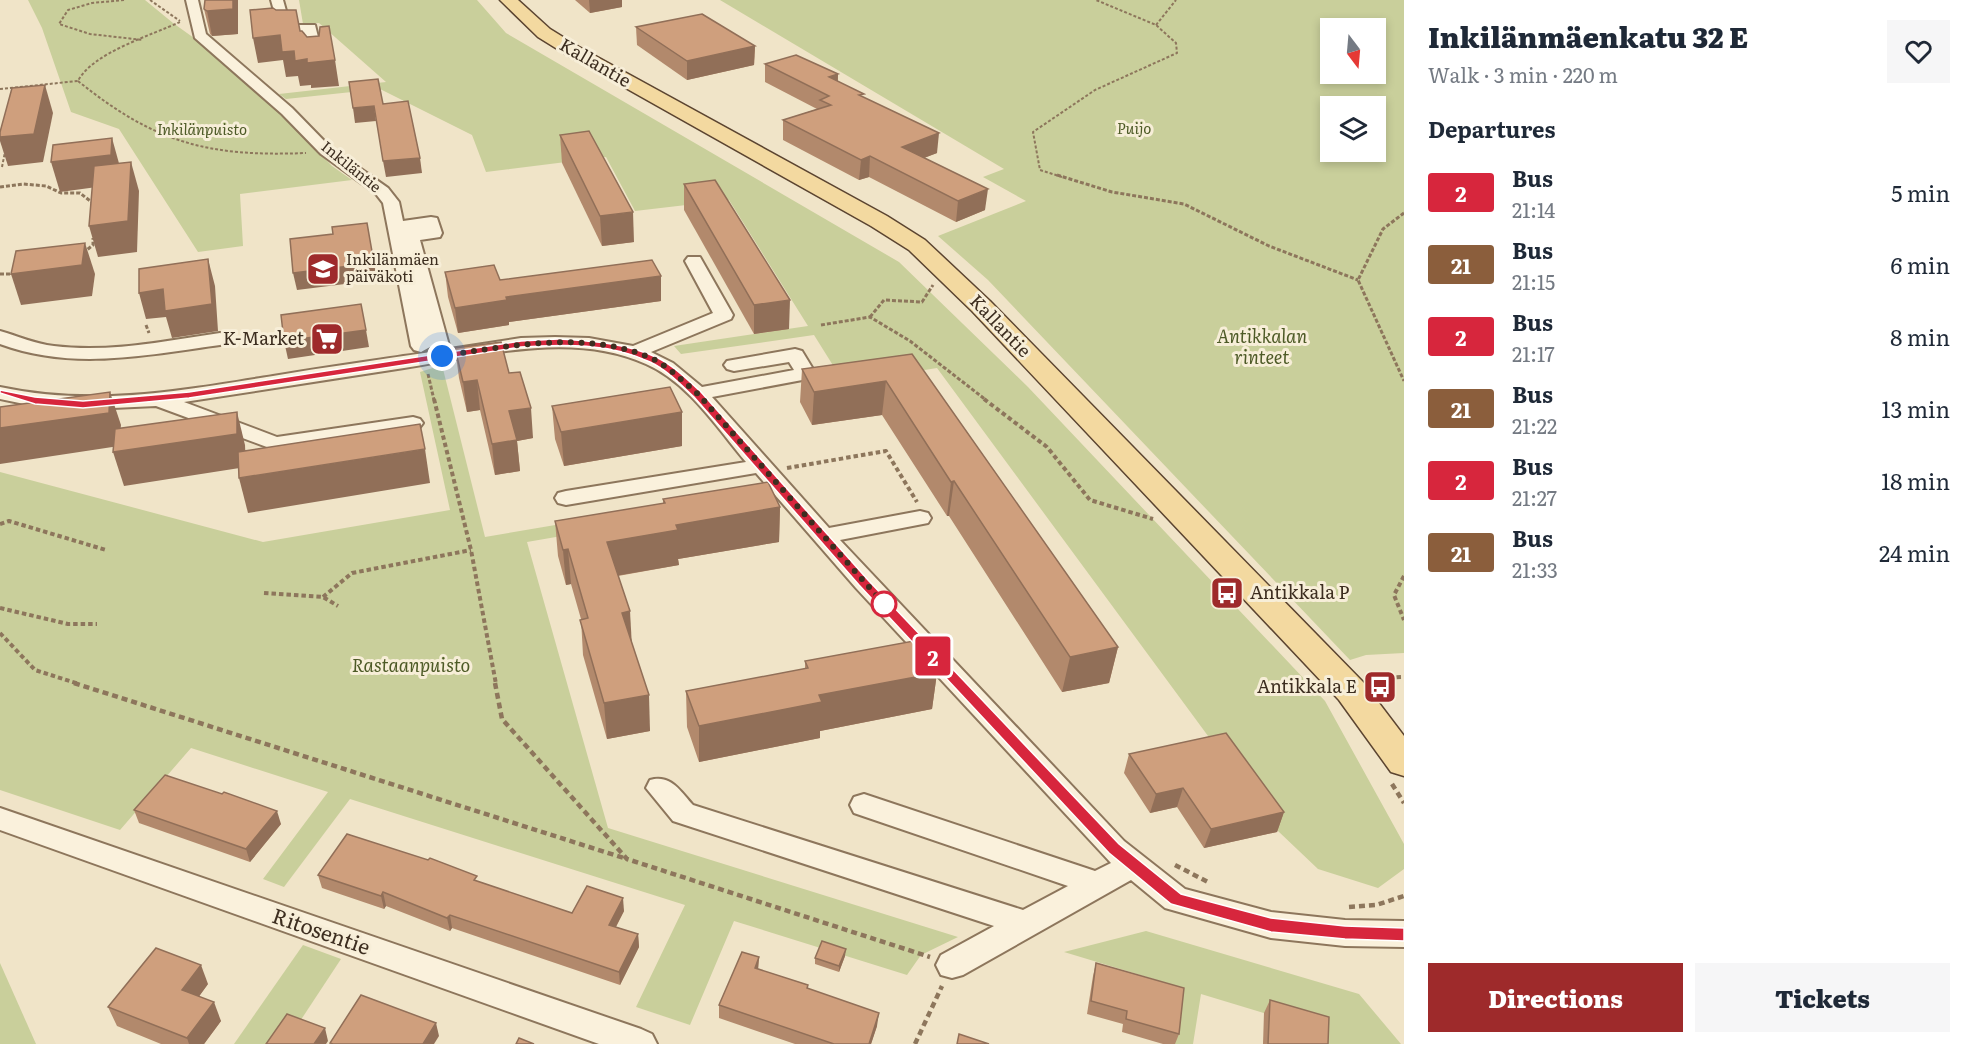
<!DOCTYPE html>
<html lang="en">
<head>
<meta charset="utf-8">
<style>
  body { margin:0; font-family:Literata,serif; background:#f6f6f7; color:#1f2937; height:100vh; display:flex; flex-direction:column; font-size:22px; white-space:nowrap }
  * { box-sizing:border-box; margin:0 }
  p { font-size:20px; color:#747a83 }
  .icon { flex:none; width:33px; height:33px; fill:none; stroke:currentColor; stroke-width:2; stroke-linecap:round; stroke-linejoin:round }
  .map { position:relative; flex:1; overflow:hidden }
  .drawer { display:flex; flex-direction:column; background:#fff; width:570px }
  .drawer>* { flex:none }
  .badge { padding:0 12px; border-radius:4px; font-size:21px; line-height:39px }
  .needle { width:39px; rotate:164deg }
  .tools { position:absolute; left:1320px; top:18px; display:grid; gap:12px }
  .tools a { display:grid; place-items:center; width:66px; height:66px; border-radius:0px; background:#fff; box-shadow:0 3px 9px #0003; font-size:30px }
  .you { position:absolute; width:30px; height:30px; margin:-15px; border:4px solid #fff; border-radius:50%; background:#1a73e8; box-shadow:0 0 0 9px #1a73e833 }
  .map>.badge { position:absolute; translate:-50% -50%; box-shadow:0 0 0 3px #fff }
  h2 { padding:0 24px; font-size:22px; line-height:54px }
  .round { display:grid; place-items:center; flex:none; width:63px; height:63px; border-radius:0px; background:#f6f6f7 }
  .headline { display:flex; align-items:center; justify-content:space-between; height:102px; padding:0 24px }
  h1 { font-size:28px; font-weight:800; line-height:45px }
  .primary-button { display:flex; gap:12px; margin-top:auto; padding:12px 24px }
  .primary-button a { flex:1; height:69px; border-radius:0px; background:#9e2a2b; color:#fff; font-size:24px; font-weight:800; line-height:69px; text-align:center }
  .primary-button a+a { background:#f6f6f7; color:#1f2937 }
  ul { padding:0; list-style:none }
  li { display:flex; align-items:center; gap:18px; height:72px; padding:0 24px }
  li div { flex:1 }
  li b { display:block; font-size:22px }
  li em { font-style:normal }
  li .badge { min-width:66px; font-weight:700; text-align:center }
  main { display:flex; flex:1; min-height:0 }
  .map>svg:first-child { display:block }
  .green { fill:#c9cf9b; fill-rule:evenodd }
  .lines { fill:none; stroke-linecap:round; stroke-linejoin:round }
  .minor-casing { stroke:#8d765c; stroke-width:4 }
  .major-casing { stroke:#5b4430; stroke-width:3 }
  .path-far3 { stroke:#8d765c; stroke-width:2; stroke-dasharray:3 2; stroke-linecap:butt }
  .path-far2 { stroke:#8d765c; stroke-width:3; stroke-dasharray:4 2; stroke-linecap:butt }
  .path-far1 { stroke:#8d765c; stroke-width:4; stroke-dasharray:4.5 3; stroke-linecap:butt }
  .path { stroke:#8d765c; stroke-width:4.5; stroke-dasharray:6 4; stroke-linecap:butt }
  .minor { fill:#faf1dc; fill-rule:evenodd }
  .major { fill:#f3d9a0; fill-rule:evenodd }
  .wall { fill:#b2896c }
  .shaded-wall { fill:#916f58 }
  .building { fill:#cf9f7d; stroke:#916f58; stroke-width:1.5 }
  .line { fill:#d7263d; stroke:#fff; stroke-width:1.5 }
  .walk { stroke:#3d2e20; stroke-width:6; stroke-dasharray:0 10.8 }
  .stop-dot { fill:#fff; stroke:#d7263d; stroke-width:3 }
  .labels { text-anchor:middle; stroke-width:6; stroke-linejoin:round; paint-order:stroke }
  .far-park-label { font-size:15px; font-style:italic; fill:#4d5a26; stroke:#f7eed8 }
  .far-street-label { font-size:15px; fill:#3d2e20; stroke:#f7eed8 }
  .far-poi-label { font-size:15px; fill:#3d2e20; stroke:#f7eed8; text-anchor:start }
  .street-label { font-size:18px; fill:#3d2e20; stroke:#f7eed8 }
  .park-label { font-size:18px; font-style:italic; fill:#4d5a26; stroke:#f7eed8 }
  .poi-label { font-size:18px; fill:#3d2e20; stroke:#f7eed8; text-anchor:end }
  .near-street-label { font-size:21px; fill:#3d2e20; stroke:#f7eed8 }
</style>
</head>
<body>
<main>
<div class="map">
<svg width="1404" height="1044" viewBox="0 0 1404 1044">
  <rect width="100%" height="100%" fill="#f0e4c8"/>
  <g class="green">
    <polygon points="28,0 145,0 173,23 243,73 332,166 352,180 240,194 243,246 198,252 119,129 71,112 42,28"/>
    <polygon points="299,0 477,0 506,33 899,262 1028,387 1325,701 1404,844 1404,869 1378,888 1318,869 1278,831 937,368 844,383 814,335 681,354 674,346 808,326 729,200 635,211 606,157 486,172 472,135 380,89 286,99 279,94 386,82 319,23 303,24"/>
    <path d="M720,0H1404V653L1366,655L1350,660L988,280L938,236L1026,201L983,177L1004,169ZM1330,28H1376V74H1330ZM1330,106H1376V152H1330Z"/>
    <polygon points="442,365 485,537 756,491 764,501 527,542 608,828 958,937 921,955 907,975 734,921 690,1025 636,1007 685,905 350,799 284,887 263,879 328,792 191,748 120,830 0,790 0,472 263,542 450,510 420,372"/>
    <polygon points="1146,931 1359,994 1401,1044 1326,1044 1326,1032 1201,994 1193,1044 1172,1044 1180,987 1064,952"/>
    <polygon points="303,945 341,959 285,1044 234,1044"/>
    <polygon points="0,963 36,1044 0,1044"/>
  </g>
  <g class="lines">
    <defs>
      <g id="minor">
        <path d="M186,0H198L206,34L292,108L331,148L388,188L399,202L403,221L431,217L437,218L442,233L440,237L420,240L450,349L521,338L555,337L589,338L633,346L713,313L685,261L688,257H700L733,315L731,319L651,352L673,363L702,387L794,370L789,362L734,371L727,369L724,365L727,361L795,349L802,351L816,374L813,378L712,397L829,528L920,511L928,513L931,518L928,523L840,540L1124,841L1185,889L1271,912L1345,920L1404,921V947L1345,946L1271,938L1165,908L1131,880L963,975L952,978L941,975L936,965L941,955L994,926L673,821L646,788L650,780C671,774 680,791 693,805L1023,910L1068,886L854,813L850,805L854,797L864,794L1095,871L1111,863L856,588L756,473L566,505L558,503L555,498L558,493L566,491L746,462C718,429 688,382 646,364C572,330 481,356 404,368C331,379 258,391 184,402L277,437L413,417L420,419L423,423L420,427L413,429L275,450L156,406L70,410L34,406L0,399V387C93,407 180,391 273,376C325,367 378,360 431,352L430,347L421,352L414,350L411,346L383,203L376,194L321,154L282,114L195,38Z"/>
        <polygon points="271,0 283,0 290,25 315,25 323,57 321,60 311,60 309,57 304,32 280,32"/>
        <path d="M0,331C18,336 35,344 54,346C109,353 165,341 220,333L227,335L229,339L227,343L220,345C146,355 73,371 0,344Z"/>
        <polygon points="0,808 641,1029 652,1034 657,1044 599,1044 0,830"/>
      </g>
      <polygon id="major" points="500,0 518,0 550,29 579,47 887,216 925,240 990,301 1363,682 1404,736 1404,776 1391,772 1339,700 972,311 909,250 871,226 567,55 538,37"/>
    </defs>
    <use href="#minor" class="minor-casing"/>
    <use href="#major" class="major-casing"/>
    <g class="path-far3">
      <polyline points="124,0 92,3 68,10 59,24 90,34 143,40"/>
      <polyline points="150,0 180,21"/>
      <polyline points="1156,25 1176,0"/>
      <path d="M78,81C155,143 208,157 306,153"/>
      <path d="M0,89L78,81C92,53 152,35 180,22"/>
      <polyline points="2,167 5,152"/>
      <polyline points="1062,177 1040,170 1033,132 1095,90 1177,53 1176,43 1156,25 1096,0"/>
    </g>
    <g class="path-far2">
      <polyline points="1057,175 1112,192 1184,204 1269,246 1358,280"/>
      <polyline points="0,187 23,184 46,186 61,193 80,193 94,204"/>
      <polyline points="1404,213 1383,229 1358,280 1404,381"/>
      <polyline points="83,253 93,245 93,238"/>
      <polyline points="0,274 14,274"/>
      <polyline points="870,317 884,300 922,302 933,285"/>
      <polyline points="146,325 149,333"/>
      <polyline points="821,325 870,317 910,341 986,400"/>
      <polyline points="428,374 434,400"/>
    </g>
    <g class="path-far1">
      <polyline points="434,399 471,550 496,684"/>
      <polyline points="984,399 1047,447 1090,500 1153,519"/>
      <polyline points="787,468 886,451 917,502"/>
      <polyline points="0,524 9,521 106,550"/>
      <polyline points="1404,576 1394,595 1404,620"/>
      <polyline points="264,593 323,597 338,606"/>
      <polyline points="323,597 352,573 471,550"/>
      <polyline points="0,608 68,624 97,624"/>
      <polyline points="0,633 35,670 79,684"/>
      <polyline points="1374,678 1404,677"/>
    </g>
    <g class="path">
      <polyline points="74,683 627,859"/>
      <polyline points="495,683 502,719 627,859 930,957"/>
      <polyline points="1392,784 1404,803"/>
      <polyline points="1175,865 1208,882"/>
      <polyline points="1349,907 1376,905 1404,896"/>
      <polyline points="915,1044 942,986"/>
    </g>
    <use href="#minor" class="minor"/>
    <use href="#major" class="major"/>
  </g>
  <g class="wall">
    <polygon points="575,0 622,0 622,7 590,13"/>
    <polygon points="204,9 238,34 212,36 210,34"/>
    <polygon points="636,27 755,46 754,65 687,80 637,45"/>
    <polygon points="765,64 838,74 838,81 863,97 937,153 924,158 985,210 956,222 869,177 859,180 783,140 783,120 817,109 765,82"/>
    <polygon points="560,135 634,242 602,246 562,163"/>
    <polygon points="684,184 789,329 754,334 684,210"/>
    <polygon points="445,272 500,280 661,276 661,301 509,322 509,325 458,333 448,297"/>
    <polygon points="455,348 509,373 533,438 517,441 520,471 495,475 480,410 467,412 459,378"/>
    <polygon points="912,354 1118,647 1109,683 1062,692 949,516 947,516 882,415 812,425 800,402 802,369"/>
    <polygon points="552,406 682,412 682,446 564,466 555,439"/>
    <polygon points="663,499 780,507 779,542 678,559 679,565 618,576 650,731 607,739 583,655 581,619 571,584 566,585 558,556 555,521 663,504"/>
    <polygon points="805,661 937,673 932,709 820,731 820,738 699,762 687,727 686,691 805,669"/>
    <polygon points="1129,754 1284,812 1277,832 1204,848 1177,807 1150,813 1124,773"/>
    <polygon points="222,794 281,824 250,862 139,823 134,810"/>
    <polygon points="318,875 477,881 572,913 624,911 616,927 638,934 639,947 620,985 452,928 450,931 386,906 384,909 322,888"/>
    <polygon points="845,956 839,972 815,964 815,958"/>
    <polygon points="759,957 758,969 808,985 807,988 877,1026 871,1044 795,1044 719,1018 719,1005"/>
    <polygon points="1096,963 1179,1034 1175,1044 1163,1044 1122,1032 1123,1024 1087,1014 1093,976"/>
    <polygon points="208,984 199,996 221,1021 204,1044 161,1044 117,1026 108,1007"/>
    <polygon points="1270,1000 1328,1044 1263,1044 1264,1013"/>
  </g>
  <g class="shaded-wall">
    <polygon points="233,0 238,0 238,34 212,36 207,11"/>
    <polygon points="589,0 622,0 622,7 590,13"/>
    <polygon points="280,35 294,51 307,59 335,60 339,86 311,88 311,85 300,86 298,76 286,77 283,60 258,63 253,38"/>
    <polygon points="755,46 754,65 687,80 687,61"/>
    <polygon points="838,74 837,93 829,77"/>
    <polygon points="45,85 53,113 43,162 8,166 0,141 0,137"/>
    <polygon points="374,106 376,121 355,123 353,108"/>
    <polygon points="939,133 937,153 900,167 902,147"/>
    <polygon points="112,138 120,167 119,184 60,192 51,162"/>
    <polygon points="870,156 869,177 859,180 861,160"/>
    <polygon points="420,158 422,173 386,177 383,161"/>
    <polygon points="131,162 139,191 137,252 98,257 89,226"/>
    <polygon points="988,189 985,210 956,222 958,201"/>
    <polygon points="633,212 634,242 602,246 600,216"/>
    <polygon points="85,243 95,274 92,296 21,305 11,274"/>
    <polygon points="208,259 215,286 218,331 172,338 166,317 146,319 139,293"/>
    <polygon points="374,263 377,280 297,290 293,273"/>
    <polygon points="661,276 661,301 509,322 509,325 458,333 455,308 506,297"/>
    <polygon points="790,300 789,329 754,334 754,305"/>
    <polygon points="366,330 369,347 288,359 284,341"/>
    <polygon points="477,380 480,410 467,412 463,382"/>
    <polygon points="886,381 882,415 812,425 814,392"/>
    <polygon points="110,392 121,425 119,446 0,464 0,428"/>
    <polygon points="531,408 533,438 517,441 520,471 495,475 492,444 509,411"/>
    <polygon points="237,412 245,445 246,467 124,486 113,452"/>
    <polygon points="682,412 682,446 564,466 561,432"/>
    <polygon points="425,449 430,483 248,513 239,478"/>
    <polygon points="954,481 949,516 947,516 951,482"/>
    <polygon points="780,507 779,542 678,559 679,565 609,577 607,542 676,525"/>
    <polygon points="568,549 571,584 566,585 563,550"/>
    <polygon points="630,611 632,647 622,613"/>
    <polygon points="1118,647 1109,683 1062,692 1070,657"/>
    <polygon points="937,673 932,709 820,731 820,738 699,762 699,726 819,695"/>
    <polygon points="649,695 650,731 607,739 604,703"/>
    <polygon points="1183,788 1177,807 1150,813 1156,794"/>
    <polygon points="277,811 281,824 250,862 246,849"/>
    <polygon points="1284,812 1277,832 1204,848 1211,829"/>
    <polygon points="383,892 386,906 384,909 381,896"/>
    <polygon points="623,898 624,911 610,938 609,925"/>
    <polygon points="450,915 452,928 450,931 447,918"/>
    <polygon points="638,934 639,947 620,985 619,972"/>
    <polygon points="846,949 845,956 839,972 839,966"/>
    <polygon points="759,957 758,970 755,968"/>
    <polygon points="201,965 208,984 190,1009 182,990"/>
    <polygon points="214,1002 221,1021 204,1044 189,1044 187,1038"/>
    <polygon points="879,1013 877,1026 871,1044 869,1044"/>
    <polygon points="436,1023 439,1036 434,1044 423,1044"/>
    <polygon points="325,1028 328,1041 326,1044 314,1044"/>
  </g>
  <g class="building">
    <polygon points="205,0 233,0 233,9 207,11 204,9"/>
    <polygon points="273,8 276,10 296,10 300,31 302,31 307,37 319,36 320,27 329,26 335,60 307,63 307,59 295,61 294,51 282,52 280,35 253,38 250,10"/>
    <polygon points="702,14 755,46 687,61 636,27"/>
    <polygon points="796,55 838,74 829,77 864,94 859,95 939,133 902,147 988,189 958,201 870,156 861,160 783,120 831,105 820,100 829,96 765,64"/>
    <polygon points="378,79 383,104 408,101 420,158 383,161 374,106 353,108 349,82"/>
    <polygon points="45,85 34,134 0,137 0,132 12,88"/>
    <polygon points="589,131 633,212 600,216 560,135"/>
    <polygon points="112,138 111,155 51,162 53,145"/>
    <polygon points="131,162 128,221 89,226 94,166"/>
    <polygon points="715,180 790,300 754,305 684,184"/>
    <polygon points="367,223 374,263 293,273 290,239 333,234 332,227"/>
    <polygon points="85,243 82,265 11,274 16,251"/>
    <polygon points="208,259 212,304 165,311 163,289 139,293 139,269"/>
    <polygon points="652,260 661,276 506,297 507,300 455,308 445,272 494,265 500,280"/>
    <polygon points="361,304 366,330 284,341 281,315"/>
    <polygon points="501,342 509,373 520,372 531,408 509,411 517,440 492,444 477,380 463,382 455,348"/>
    <polygon points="912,354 1118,647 1070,657 954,481 951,482 886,381 814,392 802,369"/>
    <polygon points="670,387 682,412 561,432 552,406"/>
    <polygon points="110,392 109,413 0,428 0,407"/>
    <polygon points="237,412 237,434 113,452 115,429"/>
    <polygon points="420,424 425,449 239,478 238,452"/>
    <polygon points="768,482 780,507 676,525 678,530 607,542 630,611 622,613 649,695 604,703 580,620 588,618 568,549 563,550 555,521 665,503 663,499"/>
    <polygon points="919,640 937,673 819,695 822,702 699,726 686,691 808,668 805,661"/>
    <polygon points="1226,733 1284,812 1211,829 1183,788 1156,794 1129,754"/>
    <polygon points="165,775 222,794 224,792 277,811 246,849 134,810"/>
    <polygon points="347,834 428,860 430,858 477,876 474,880 572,913 587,886 623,898 609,925 638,934 619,972 450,915 447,918 383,892 381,896 318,875"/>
    <polygon points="822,941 846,949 839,966 815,958"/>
    <polygon points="156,948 201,965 182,990 214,1002 187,1038 108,1007"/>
    <polygon points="742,952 759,957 755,968 808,985 807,988 879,1013 869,1044 834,1044 719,1005"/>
    <polygon points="1096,963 1184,988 1179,1034 1126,1019 1127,1011 1091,1001"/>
    <polygon points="361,995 436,1023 423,1044 333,1044 330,1043"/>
    <polygon points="1270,1000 1329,1017 1328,1044 1268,1044"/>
    <polygon points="287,1014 325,1028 314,1044 266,1044"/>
    <polygon points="959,1034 989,1044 957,1044"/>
    <polygon points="519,1038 534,1044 516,1044"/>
  </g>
  <path class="line" d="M558,339C591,341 627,343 658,358C674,366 688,380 701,392L868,580L1119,844L1181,894L1271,918L1345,926L1404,928V941L1345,939L1271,932L1171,904L1109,853L859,585L694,397C680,384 667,370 650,362C610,343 563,344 521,347L189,398L83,408L35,404L0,393V390L35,397L83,401L189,392L521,341Z"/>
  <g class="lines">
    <path class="walk" d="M442,356C509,346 591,329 655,360C671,369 684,382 698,394L884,604"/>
  </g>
  <defs>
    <symbol id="school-square" viewBox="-11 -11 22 22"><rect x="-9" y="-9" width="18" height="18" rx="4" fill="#9e2a2b" stroke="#f7eed8"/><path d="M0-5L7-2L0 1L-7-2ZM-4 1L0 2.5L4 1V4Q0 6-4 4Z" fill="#fff"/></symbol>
    <symbol id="supermarket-square" viewBox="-11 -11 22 22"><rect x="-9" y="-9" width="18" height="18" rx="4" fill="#9e2a2b" stroke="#f7eed8"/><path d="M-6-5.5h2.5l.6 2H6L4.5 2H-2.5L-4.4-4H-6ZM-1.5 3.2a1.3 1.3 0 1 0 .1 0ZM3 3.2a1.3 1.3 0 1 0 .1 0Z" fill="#fff"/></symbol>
    <symbol id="bus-square" viewBox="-11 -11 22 22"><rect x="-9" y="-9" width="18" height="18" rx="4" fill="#9e2a2b" stroke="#f7eed8"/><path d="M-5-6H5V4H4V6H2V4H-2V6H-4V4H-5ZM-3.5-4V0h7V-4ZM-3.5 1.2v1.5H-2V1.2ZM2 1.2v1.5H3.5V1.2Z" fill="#fff"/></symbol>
  </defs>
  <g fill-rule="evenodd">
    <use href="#school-square" x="304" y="250" width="38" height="38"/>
    <use href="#supermarket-square" x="308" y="320" width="38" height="38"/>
    <use href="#bus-square" x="1208" y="574" width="38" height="38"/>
    <use href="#bus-square" x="1361" y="668" width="38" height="38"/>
  </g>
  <circle class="stop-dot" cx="884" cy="604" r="12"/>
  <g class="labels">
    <g class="far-park-label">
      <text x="1134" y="134">Puijo</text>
      <text x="202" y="135">Inkilänpuisto</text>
    </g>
    <g class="far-street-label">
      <text transform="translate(351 167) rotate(39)" y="5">Inkiläntie</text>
    </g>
    <g class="far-poi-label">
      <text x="346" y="265">Inkilänmäen<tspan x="346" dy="17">päiväkoti</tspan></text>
    </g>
    <g class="street-label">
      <text transform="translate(595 63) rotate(30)" y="6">Kallantie</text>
      <text transform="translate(1000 326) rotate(46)" y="6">Kallantie</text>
    </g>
    <g class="park-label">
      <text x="1262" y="343">Antikkalan<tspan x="1262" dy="21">rinteet</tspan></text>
      <text x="411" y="672">Rastaanpuisto</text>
    </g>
    <g class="poi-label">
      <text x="304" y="345">K-Market</text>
      <text x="1250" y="599" text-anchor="start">Antikkala P</text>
      <text x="1357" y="693">Antikkala E</text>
    </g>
    <g class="near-street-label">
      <text transform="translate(321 932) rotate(19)" y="7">Ritosentie</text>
    </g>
  </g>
</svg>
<div class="tools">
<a><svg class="needle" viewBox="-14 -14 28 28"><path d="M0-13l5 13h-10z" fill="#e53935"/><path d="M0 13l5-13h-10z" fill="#747a83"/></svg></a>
<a><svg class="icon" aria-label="layers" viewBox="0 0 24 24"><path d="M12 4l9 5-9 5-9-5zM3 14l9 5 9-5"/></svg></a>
</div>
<div class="you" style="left:442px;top:356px"></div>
<b class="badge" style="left:933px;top:656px;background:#d7263d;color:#fff">2</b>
</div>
<section class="drawer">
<div class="headline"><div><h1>Inkilänmäenkatu 32 E</h1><p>Walk · 3 min · 220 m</p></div><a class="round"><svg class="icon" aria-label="heart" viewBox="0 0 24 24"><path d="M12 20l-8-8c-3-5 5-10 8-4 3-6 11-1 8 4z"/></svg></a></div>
<h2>Departures</h2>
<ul>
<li><span class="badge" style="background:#d7263d;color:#fff">2</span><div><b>Bus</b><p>21:14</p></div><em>5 min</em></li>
<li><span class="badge" style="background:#8b5e3c;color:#fff">21</span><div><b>Bus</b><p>21:15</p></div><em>6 min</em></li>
<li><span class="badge" style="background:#d7263d;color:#fff">2</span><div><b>Bus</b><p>21:17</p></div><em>8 min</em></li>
<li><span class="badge" style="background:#8b5e3c;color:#fff">21</span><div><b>Bus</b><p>21:22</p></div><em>13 min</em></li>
<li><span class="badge" style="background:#d7263d;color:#fff">2</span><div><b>Bus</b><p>21:27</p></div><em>18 min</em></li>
<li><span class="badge" style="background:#8b5e3c;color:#fff">21</span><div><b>Bus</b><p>21:33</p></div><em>24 min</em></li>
</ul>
<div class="primary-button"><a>Directions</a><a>Tickets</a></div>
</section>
</main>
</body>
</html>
